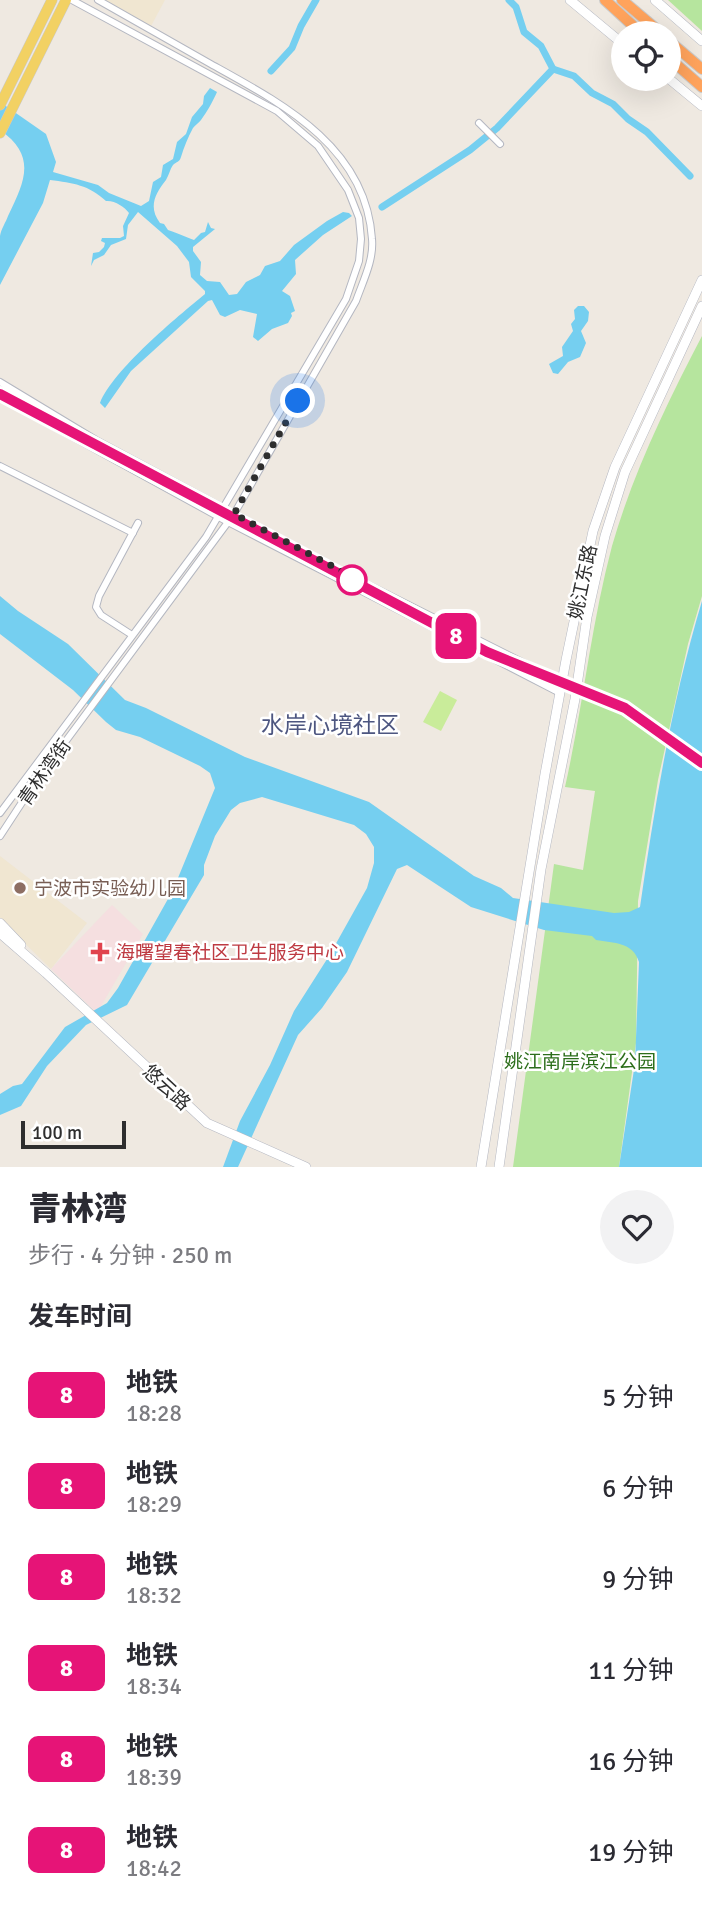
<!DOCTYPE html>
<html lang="zh">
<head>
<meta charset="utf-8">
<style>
  body { margin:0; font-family:Signika,"Noto Sans SC",sans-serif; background:#f2f2f3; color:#2b2b33; height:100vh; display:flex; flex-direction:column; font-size:26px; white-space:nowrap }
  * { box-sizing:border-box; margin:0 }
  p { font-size:23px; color:#7c7c81 }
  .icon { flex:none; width:38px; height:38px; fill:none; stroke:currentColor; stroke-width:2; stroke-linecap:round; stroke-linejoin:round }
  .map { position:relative; height:1167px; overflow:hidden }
  .panel { display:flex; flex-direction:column; background:#fff; flex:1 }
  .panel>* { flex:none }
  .badge { padding:0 14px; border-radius:10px; font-size:24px; line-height:46px }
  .controls { position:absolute; left:611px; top:21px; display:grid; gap:14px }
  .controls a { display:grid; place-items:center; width:70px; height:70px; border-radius:50%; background:#fff; box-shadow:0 7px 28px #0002; font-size:35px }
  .scale { position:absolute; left:21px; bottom:18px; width:105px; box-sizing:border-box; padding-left:7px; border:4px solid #2e2e2e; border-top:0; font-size:19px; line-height:24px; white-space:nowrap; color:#2e2e2e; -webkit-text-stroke:5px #fff; paint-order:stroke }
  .you { position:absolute; width:35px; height:35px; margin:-18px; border:5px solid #fff; border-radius:50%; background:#1a73e8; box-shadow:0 0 0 10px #1a73e833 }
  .map>.badge { position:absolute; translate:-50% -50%; box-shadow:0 0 0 4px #fff }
  h2 { padding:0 28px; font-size:26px; line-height:63px }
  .round { display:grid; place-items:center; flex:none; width:74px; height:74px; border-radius:37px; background:#f2f2f3 }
  .headline { display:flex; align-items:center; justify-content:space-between; height:119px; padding:0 28px }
  h1 { font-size:33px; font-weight:800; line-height:52px }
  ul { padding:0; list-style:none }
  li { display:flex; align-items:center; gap:21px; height:91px; padding:0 28px }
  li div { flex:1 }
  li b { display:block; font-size:26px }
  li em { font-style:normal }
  li .badge { min-width:77px; font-weight:700; text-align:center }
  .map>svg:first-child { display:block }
  .education { fill:#f0e6d1 }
  .medical { fill:#f5dfe0 }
  .green { fill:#b6e59e }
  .pitch { fill:#c9ec9a }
  .water { fill:#75cff0 }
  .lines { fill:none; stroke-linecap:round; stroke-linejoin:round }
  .canal { stroke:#75cff0; stroke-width:7 }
  .street-casing { stroke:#b4b7c1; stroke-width:8 }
  .secondary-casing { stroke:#b4b7c1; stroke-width:10 }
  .primary-casing { stroke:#c9c9c9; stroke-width:11 }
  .highway-casing { stroke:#c9c9c9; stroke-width:12 }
  .street { stroke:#fff; stroke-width:6 }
  .secondary { stroke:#fff; stroke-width:9 }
  .primary { stroke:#f2d163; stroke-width:10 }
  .highway { stroke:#ffa35c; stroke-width:10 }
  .line-casing { stroke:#fff; stroke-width:16 }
  .line { stroke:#e61477; stroke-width:10 }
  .walk { stroke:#2e2e2e; stroke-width:7; stroke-dasharray:0 12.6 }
  .stop-dot { fill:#fff; stroke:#e61477; stroke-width:3.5 }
  .education-dot { fill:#8d6e63; stroke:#fff; stroke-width:2.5 }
  .health-dot { fill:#e0444e; stroke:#fff; stroke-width:2.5 }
  .labels { text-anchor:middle; stroke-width:5; stroke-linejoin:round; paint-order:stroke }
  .street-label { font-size:19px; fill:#2e2e2e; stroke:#fff }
  .education-label { font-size:19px; fill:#785e54; stroke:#fff; text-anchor:start }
  .health-label { font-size:19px; fill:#be3a42; stroke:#fff; text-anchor:start }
  .park-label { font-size:19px; fill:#2c6e1b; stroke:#fff }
  .quarter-label { font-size:23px; fill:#4d5680; stroke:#fff }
</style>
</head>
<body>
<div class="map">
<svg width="702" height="1167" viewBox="0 0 702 1167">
  <rect width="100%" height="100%" fill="#efe9e1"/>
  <g class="education">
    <polygon points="102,0 165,0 151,26"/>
    <polygon points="0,856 87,923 51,969 0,919"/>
  </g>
  <polygon class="medical" points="112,905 143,934 97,1013 51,969"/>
  <g class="green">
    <polygon points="668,0 702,0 702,31"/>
    <path d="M702,336V596L688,644L658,780L638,901L636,1043L619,1167H513L554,864L583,870L595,791L565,787C583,707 591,625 612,546C633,473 667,403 702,336Z"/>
  </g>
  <polygon class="pitch" points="440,691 457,700 441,731 423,722"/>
  <g class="water">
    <path d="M210,88L217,92C213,101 207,112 201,120C199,123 195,125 193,128C188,137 184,147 181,157C179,163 177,161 173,165C170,169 169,175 166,180C155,194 148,207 160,223L164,224L168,230C178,233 185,237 194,240L201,233L205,232L208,222L211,228L215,229L193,247V251L201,262L200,275L207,281L220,282L229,295L237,294L246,282L260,275L265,266L280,261L294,245L327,221L343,212L349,213L352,216L323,235L295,260L296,274L282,291L290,296L295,311L291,313L292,316L288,323L272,329L258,341L253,337L257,314L240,310L225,317L220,315L212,300L208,301L131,371L105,408L100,403C113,370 177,317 205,294V291L191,277L189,262L177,246L138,212L128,225L126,239L111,245L104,255L94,260L91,266L93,253L99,252L104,247L105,243L101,241L102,238H120L124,236L123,226L129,213C125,207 114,200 106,201C89,185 73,183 50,180L43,203L0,285C0,270 0,252 0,236C1,229 6,222 8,216C25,181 37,156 0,130V102L46,134L56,162L53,172L98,185L109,193L141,206L149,201L153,182L161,177L163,165L173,159L177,142L186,134L192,117L203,104L204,96Z"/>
    <polygon points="578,306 584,306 589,312 588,321 581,331 586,343 580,357 568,362 558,374 553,373 549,364 563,356 562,347 573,331 571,324 575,319 574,310"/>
    <path d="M0,596L18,611L68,644L125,700L146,708L245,757L369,802L474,876L501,888L513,898L614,913L629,912L640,907C655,803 672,701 702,601V1167H619L635,1063L639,962C633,942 614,943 596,940L592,936L544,930L471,907L407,865L397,869L347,972L322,1008L298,1035L238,1167H223L240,1121L270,1065L294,1011L329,956L367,888L374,863V847L366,834L354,825L262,797L240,803L231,810L215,836L204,865V875L127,1005L86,1025L47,1066L21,1106L0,1115V1094L13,1086L22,1084L65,1027L107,1003L118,988L173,890L215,788L210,773L200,766L140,737L116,730L106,722L73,690L0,634Z"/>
  </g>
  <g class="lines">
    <g class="canal">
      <polyline points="509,0 516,7 524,32 541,46 553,69 574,76 592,93 613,104 628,119 647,132 690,176"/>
      <polyline points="271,71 292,48 301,26 316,0"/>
      <polyline points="382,207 470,150 497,128 553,69"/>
    </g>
    <defs>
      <g id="street">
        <polyline points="479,123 500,144"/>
        <polyline points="0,382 96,440 349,575 562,682"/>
        <polyline points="0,397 228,522 560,693"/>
        <polyline points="0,466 133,533"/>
        <polyline points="132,635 101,615 96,607 99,596 138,523"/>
        <polyline points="0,813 206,537 346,299 359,261 361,239 359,218 348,190 318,146 277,111 72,0"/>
        <path d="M0,836L34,784L234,514L356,301C363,281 374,260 372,239C366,146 281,103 209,63C172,42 135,21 98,0"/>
      </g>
      <g id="secondary">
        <polyline points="570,0 623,44"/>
        <polyline points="655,0 702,41"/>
        <polyline points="668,78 702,106"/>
        <polyline points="0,923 21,945"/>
        <polyline points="0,933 46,973 207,1123 306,1167"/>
        <polyline points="481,1167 545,774 566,660 593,531 615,467 702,280"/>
        <polyline points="499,1167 541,869 575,699 587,617 605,536 625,472 702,306"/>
      </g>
      <g id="primary">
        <polyline points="0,105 52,0"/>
        <polyline points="0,133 66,0"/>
      </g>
      <g id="highway">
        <polyline points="605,0 641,33"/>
        <polyline points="622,0 661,33"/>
        <polyline points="668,40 702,69"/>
        <polyline points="668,57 702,87"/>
      </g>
    </defs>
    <use href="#street" class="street-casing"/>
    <use href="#secondary" class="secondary-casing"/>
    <use href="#primary" class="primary-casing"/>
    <use href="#highway" class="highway-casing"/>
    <use href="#street" class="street"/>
    <use href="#secondary" class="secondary"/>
    <use href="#primary" class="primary"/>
    <use href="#highway" class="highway"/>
  </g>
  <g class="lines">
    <defs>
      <polyline id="line" points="0,394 487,652 625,708 702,763"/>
    </defs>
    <use href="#line" class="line-casing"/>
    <use href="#line" class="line"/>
    <polyline class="walk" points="298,401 234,514 349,575 352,580"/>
  </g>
  <circle class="stop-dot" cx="352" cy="580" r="14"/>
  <circle class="education-dot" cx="20" cy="888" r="7"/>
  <path class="health-dot" d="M96.5 941.5h7v7h7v7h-7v7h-7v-7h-7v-7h7z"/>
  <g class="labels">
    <g class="street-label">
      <text transform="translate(582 582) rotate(-78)" y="7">姚江东路</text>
      <text transform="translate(44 772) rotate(-55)" y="7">青林湾街</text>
      <text transform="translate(167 1087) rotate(43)" y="7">悠云路</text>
    </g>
    <g class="education-label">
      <text x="34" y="895">宁波市实验幼儿园</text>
    </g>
    <g class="health-label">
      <text x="116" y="959">海曙望春社区卫生服务中心</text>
    </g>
    <g class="park-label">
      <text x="580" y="1068">姚江南岸滨江公园</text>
    </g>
    <g class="quarter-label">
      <text x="330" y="733">水岸心境社区</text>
    </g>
  </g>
</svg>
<div class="controls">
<a><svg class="icon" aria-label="locate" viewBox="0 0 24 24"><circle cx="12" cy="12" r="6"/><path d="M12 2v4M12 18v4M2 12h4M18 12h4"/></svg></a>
</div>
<div class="scale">100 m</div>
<div class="you" style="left:298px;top:401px"></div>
<b class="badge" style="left:456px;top:636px;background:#e61477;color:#fff">8</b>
</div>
<section class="panel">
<div class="headline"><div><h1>青林湾</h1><p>步行 · 4 分钟 · 250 m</p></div><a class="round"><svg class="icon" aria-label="heart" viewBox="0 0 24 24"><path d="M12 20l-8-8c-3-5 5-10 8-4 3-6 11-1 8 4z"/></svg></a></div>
<h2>发车时间</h2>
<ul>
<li><span class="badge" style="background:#e61477;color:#fff">8</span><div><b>地铁</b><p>18:28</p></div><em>5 分钟</em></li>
<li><span class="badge" style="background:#e61477;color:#fff">8</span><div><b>地铁</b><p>18:29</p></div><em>6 分钟</em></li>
<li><span class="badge" style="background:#e61477;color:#fff">8</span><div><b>地铁</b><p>18:32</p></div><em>9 分钟</em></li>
<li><span class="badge" style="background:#e61477;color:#fff">8</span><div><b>地铁</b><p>18:34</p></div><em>11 分钟</em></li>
<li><span class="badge" style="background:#e61477;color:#fff">8</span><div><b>地铁</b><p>18:39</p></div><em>16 分钟</em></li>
<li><span class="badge" style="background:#e61477;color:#fff">8</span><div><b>地铁</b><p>18:42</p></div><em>19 分钟</em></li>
</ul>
</section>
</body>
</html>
